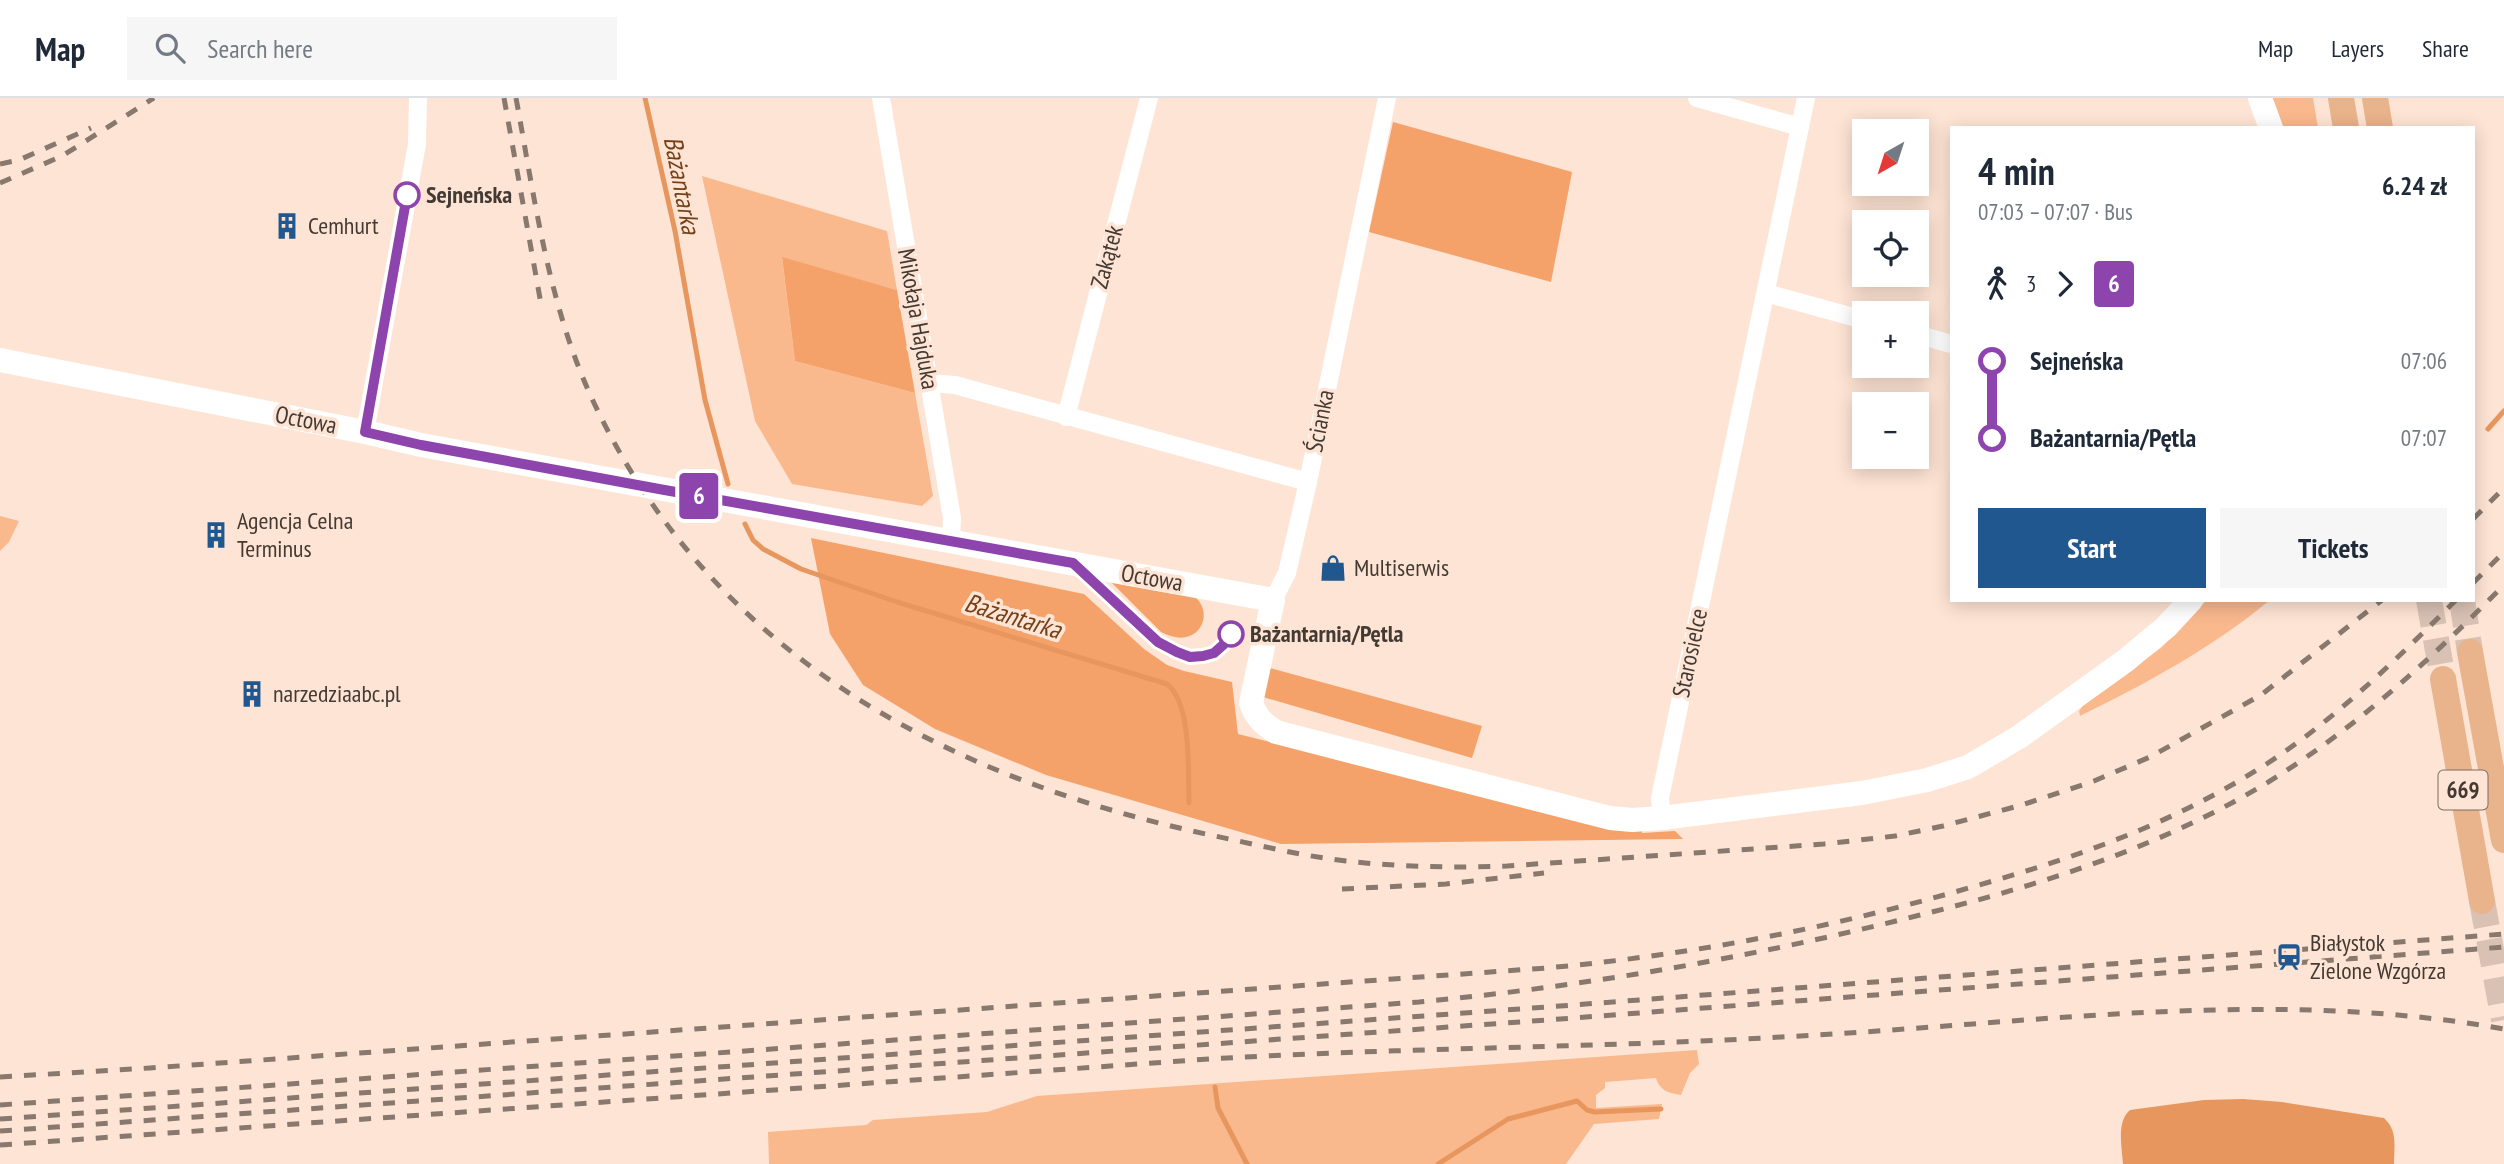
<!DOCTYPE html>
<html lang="en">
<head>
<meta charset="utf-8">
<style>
  body { margin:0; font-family:"PT Sans Narrow",sans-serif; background:#f6f6f7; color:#1f2937; height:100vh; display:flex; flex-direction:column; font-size:26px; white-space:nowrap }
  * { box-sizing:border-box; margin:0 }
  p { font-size:23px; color:#747a83 }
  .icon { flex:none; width:38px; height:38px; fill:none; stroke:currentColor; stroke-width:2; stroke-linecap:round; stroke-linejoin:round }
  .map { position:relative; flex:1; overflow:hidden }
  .details { position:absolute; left:1950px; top:28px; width:525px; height:476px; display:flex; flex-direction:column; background:#fff; border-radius:0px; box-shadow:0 4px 18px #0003 }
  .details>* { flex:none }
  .badge { padding:0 14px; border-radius:5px; font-size:24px; line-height:46px }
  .needle { width:46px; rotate:219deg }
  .buttons { position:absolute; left:1852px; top:21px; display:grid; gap:14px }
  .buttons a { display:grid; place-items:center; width:77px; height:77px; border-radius:0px; background:#fff; box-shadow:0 4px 18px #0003; font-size:35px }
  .map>.badge { position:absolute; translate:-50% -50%; box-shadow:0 0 0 4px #fff }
  .legs { display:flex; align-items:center; gap:10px; height:77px; padding:0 28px; font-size:23px }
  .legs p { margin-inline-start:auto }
  .head { display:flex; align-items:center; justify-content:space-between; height:119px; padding:0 28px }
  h1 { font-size:38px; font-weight:700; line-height:52px }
  .button { display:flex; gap:14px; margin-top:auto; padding:14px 28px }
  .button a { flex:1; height:80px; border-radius:0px; background:#21578f; color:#fff; font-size:28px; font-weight:700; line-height:80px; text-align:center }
  .button a+a { background:#f6f6f7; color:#1f2937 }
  ul { padding:0 28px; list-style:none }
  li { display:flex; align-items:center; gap:24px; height:77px; font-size:26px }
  li i { display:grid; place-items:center; width:10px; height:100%; margin:0 9px; background:currentColor }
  li i::after { content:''; width:18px; height:18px; margin:-9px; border:5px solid; border-radius:50%; background:#fff }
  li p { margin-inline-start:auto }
  li:first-child i { background:linear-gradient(#0000 50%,currentColor 0) }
  li:last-child i { background:linear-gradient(currentColor 50%,#0000 0) }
  header { display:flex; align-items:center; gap:42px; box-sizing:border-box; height:98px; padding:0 35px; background:#fff; border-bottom:2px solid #e0e1e3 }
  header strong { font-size:33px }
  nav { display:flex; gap:38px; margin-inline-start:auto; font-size:24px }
  .search { width:490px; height:63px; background:#f6f6f7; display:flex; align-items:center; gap:18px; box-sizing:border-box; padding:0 24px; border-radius:0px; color:#747a83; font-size:26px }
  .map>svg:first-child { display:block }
  .green { fill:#fab88d }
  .forest { fill:#f4a26a }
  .water { fill:#e7965e }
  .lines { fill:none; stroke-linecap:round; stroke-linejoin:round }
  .stream { stroke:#e7965e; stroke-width:5 }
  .primary-tunnel { stroke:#d9c2b4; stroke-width:26; stroke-dasharray:26 13; stroke-linecap:butt }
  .street { stroke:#fff; stroke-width:18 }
  .secondary { stroke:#fff; stroke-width:24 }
  .primary { stroke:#e9b38c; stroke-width:26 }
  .rail { stroke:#88786e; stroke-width:5; stroke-dasharray:12 12; stroke-linecap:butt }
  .line-1-casing { stroke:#fff; stroke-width:16 }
  .line-1 { stroke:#8e44ad; stroke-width:10 }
  .stop-1-dot { fill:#fff; stroke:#8e44ad; stroke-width:3.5 }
  .labels { text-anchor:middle; stroke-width:7; stroke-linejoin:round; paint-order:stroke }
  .shield { fill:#fee4d4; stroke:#7c6d64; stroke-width:2 }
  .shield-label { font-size:23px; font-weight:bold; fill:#443a34 }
  .stop-label { font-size:24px; font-weight:bold; fill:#443a34; stroke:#fee4d4; text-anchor:start }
  .poi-label { font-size:24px; fill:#443a34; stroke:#fee4d4; text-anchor:start }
  .street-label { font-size:24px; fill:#443a34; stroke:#fee4d4 }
  .water-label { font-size:26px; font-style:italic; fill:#754018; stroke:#fee4d4 }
</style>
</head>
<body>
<header>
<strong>Map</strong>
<div class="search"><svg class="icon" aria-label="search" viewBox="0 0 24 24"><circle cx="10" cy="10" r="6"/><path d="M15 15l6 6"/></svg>Search here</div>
<nav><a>Map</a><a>Layers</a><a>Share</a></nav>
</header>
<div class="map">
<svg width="2504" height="1066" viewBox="0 0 2504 1066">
  <rect width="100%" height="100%" fill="#fee4d4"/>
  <g class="green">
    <polygon points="2271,0 2313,0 2318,30 2283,30"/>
    <polygon points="702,78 887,133 897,192 782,160 795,263 915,295 933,398 922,408 792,386 755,323"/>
    <polygon points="0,418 19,423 9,444 0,453"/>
    <path d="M2207,502H2270C2212,550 2147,585 2080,618L2079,613L2084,606L2161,550Z"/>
    <path d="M1697,952L1699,966L1690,975L1681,997C1669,995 1660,993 1656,980L1605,984V990L1596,997V1010L1662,1006L1659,1021L1594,1026L1566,1066H769L768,1034L866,1027L873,1022L987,1014L1037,998Z"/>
  </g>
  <g class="forest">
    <polygon points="1393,24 1572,74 1551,184 1369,134"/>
    <polygon points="782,159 897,192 915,295 795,263"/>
    <polygon points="811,440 1084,496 1144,551 1167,567 1184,573 1232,584 1238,636 1607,728 1642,731 1642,735 1675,733 1683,741 1281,746 1046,677 935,631 863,587 830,536"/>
    <path d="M1107,480C1124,483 1180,490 1192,497C1217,512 1200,555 1161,534Z"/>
    <polygon points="1270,570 1482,628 1472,660 1263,599"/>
  </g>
  <path class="water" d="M2243,1001L2282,1004L2384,1020C2398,1033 2394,1048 2394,1066H2123C2122,1049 2116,1024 2130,1012L2204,1002Z"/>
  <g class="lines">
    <g class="stream">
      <polyline points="645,0 675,133 705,302 728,386"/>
      <polyline points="2488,331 2504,313"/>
      <path d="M745,426L753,442L763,451L801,471L897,504L1167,586C1192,606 1188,674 1189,705"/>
      <polyline points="1215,989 1218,1010 1247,1066"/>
      <polyline points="1438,1066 1508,1021 1577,1003 1587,1012 1595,1014 1661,1011"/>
    </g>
    <g class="primary-tunnel">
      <polyline points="2429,502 2443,581"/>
      <polyline points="2462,502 2470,554"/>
      <polyline points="2482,803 2504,922"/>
    </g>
    <g class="street">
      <polyline points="881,0 952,420 951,443"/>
      <polyline points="1697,0 1800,29"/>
      <polyline points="1766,195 1864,222"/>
      <polyline points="1916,236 1951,246"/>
      <polyline points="930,285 955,287 1308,384"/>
      <polyline points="1066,319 1149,0"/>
      <polyline points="365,334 417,46 418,0"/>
      <polyline points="1273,502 1287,475 1308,384 1387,0"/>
      <polyline points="1662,720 1660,700 1806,0"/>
    </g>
    <g class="secondary">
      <polyline points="2260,0 2271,30"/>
      <path d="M0,262L365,334L421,347L1273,502L1251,605C1256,619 1263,626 1276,634L1610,720L1632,722L1662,720L1862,695L1927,682L1968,669L2019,639L2125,563L2166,529L2191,502"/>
    </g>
    <g class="primary">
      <polyline points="2341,0 2346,30"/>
      <polyline points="2375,0 2380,30"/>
      <polyline points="2470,554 2504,742"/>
      <polyline points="2443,581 2482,803"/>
    </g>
    <g class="rail">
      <polyline points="504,0 541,206"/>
      <path d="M516,0C535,103 549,210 594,305C714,559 950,682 1215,738C1258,747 1302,758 1346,763C1399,769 1454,770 1507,768L1824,746L1895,738L1943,728L2022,707L2094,683L2150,659L2261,597L2382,502"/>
      <polyline points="0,66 19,62 91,30"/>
      <polyline points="0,85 62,58 154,0"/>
      <polyline points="2473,421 2504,390"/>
      <polyline points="2473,485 2504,454"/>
      <polyline points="1342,791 1446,786 1544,775"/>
      <path d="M0,979L150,970L1546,870C1691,857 1832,830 1972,789C2078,759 2175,725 2268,665C2338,619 2397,561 2456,502"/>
      <path d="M0,1007L1419,904C1588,888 1754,859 1920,817C2037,788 2155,751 2260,689C2352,634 2429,563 2504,487"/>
      <polyline points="0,1021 1547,909 2504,836"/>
      <polyline points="0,1033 1547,922 2504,849"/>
      <path d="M0,1047L1209,961C1411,949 1613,950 1815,937C2045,924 2275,890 2504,931"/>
    </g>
  </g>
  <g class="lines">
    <defs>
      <polyline id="line-1" points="407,97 365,334 421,347 659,391 1073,465 1158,544 1177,554 1190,559 1203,558 1214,555 1223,547 1231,536"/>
    </defs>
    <use href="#line-1" class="line-1-casing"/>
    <use href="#line-1" class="line-1"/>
  </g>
  <defs>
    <symbol id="building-bare" viewBox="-9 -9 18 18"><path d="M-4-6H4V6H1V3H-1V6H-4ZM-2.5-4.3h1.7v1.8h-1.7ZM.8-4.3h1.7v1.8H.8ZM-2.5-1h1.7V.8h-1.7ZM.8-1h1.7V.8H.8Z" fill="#21578f" stroke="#fee4d4" stroke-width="2.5" paint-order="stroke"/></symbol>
    <symbol id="shop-bare" viewBox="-9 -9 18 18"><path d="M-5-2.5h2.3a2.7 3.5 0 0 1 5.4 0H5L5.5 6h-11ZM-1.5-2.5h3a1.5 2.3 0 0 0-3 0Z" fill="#21578f" stroke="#fee4d4" stroke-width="2.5" paint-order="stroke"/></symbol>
    <symbol id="station-bare" viewBox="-9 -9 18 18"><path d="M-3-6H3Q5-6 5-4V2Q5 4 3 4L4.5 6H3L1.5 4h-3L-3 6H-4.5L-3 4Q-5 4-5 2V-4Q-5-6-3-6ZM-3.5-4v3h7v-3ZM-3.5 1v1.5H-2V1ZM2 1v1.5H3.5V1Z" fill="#21578f" stroke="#fee4d4" stroke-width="2.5" paint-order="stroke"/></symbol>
  </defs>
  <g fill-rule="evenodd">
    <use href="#building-bare" x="268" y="109" width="38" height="38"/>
    <use href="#building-bare" x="197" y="418" width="38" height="38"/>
    <use href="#shop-bare" x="1314" y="451" width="38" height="38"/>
    <use href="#building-bare" x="233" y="577" width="38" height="38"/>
    <use href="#station-bare" x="2270" y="840" width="38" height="38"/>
  </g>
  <g class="stop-1-dot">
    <circle cx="407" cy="97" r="12"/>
    <circle cx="1231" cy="536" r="12"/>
  </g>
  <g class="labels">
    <rect class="shield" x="2438.5" y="672.5" width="49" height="39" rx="5"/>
    <g class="shield-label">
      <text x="2463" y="700">669</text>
    </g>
    <g class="stop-label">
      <text x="426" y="105">Sejneńska</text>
      <text x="1250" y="544">Bażantarnia/Pętla</text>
    </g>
    <g class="poi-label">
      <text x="308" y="136">Cemhurt</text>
      <text x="237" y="431">Agencja Celna<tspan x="237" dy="28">Terminus</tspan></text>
      <text x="1354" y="478">Multiserwis</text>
      <text x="273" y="604">narzedziaabc.pl</text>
      <text x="2310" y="853">Białystok<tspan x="2310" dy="28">Zielone Wzgórza</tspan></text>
    </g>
    <g class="street-label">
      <text transform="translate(1107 159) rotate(-75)" y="8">Zakątek</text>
      <text transform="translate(918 221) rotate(80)" y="8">Mikołaja Hajduka</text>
      <text transform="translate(306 322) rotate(11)" y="8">Octowa</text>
      <text transform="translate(1320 323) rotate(-79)" y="8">Ścianka</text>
      <text transform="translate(1152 480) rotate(10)" y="8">Octowa</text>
      <text transform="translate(1690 555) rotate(-78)" y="8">Starosielce</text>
    </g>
    <g class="water-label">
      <text transform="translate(682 87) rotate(79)" y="9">Bażantarka</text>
      <text transform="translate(1013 518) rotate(17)" y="9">Bażantarka</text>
    </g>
  </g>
</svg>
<div class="buttons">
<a><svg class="needle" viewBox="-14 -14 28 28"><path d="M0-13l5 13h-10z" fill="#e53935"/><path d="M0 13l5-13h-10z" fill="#747a83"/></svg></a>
<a><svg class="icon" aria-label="locate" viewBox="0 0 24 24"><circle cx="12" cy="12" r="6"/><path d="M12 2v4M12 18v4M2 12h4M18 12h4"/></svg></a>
<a>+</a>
<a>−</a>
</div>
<b class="badge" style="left:699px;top:398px;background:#8e44ad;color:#fff">6</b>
<section class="details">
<div class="head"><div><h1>4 min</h1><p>07:03 – 07:07 · Bus</p></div><b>6.24 zł</b></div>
<div class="legs"><svg class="icon" aria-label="walk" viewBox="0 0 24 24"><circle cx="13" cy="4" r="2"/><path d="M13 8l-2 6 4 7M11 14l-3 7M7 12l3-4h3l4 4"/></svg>3<svg class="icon" aria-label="forward" viewBox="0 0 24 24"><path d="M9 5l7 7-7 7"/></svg><b class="badge" style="background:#8e44ad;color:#fff">6</b></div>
<ul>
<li><i style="color:#8e44ad"></i><b>Sejneńska</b><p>07:06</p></li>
<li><i style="color:#8e44ad"></i><b>Bażantarnia/Pętla</b><p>07:07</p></li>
</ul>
<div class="button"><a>Start</a><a>Tickets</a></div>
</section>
</div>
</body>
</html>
